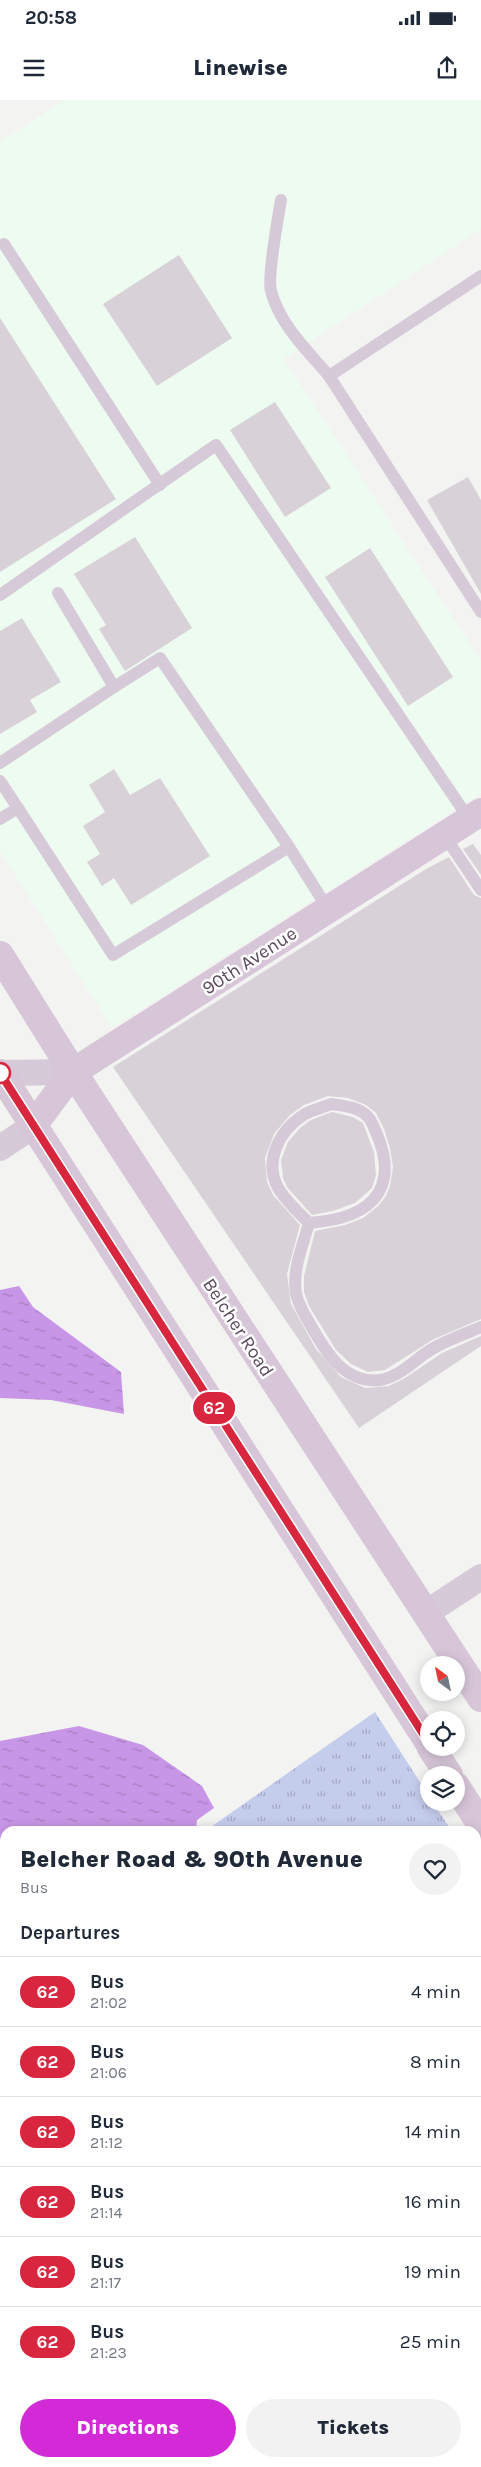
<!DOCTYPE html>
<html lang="en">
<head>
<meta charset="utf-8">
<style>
  body { margin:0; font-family:Karla,sans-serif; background:#f2f2f3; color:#1f2937; height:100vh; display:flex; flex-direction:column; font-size:19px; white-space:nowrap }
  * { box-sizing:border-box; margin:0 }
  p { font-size:16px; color:#747a83 }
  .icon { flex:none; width:28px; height:28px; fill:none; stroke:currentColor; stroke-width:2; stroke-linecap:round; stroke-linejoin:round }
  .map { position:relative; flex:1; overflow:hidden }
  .panel { position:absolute; left:0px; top:1726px; width:481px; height:641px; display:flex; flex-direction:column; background:#fff; border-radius:15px 15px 0 0; box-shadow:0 2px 12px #0003 }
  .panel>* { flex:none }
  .badge { padding:0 10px; border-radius:16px; font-size:18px; line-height:32px }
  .needle { width:32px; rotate:327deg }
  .controls { position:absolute; left:420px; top:1556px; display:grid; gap:10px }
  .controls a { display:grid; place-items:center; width:45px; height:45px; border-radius:50%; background:#fff; box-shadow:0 2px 12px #0003; font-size:25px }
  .map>.badge { position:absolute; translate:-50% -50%; box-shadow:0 0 0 2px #fff }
  h2 { padding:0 20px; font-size:19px; line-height:45px }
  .round { display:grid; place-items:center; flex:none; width:52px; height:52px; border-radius:26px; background:#f2f2f3 }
  .headline { display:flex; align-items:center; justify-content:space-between; height:85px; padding:0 20px }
  h1 { font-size:24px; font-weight:800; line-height:38px }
  .cta { display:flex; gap:10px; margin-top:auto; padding:10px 20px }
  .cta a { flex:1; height:58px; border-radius:30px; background:#d22ad6; color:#fff; font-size:20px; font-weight:800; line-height:58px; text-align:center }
  .cta a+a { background:#f2f2f3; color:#1f2937 }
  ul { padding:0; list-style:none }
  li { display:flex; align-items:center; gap:15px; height:70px; padding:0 20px; border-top:1px solid #e0e1e3 }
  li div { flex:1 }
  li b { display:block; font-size:19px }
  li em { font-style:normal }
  li .badge { min-width:55px; font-weight:700; text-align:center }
  .status { display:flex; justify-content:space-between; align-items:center; height:35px; padding:0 25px; background:#fff; direction:ltr }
  .status svg { height:14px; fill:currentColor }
  header { display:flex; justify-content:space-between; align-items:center; height:65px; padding:0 20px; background:#fff; font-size:22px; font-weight:800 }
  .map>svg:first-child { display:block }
  .commercial { fill:#eefbf0 }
  .grass { fill:url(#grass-tufts) }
  .water { fill:url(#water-ripples) }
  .building { fill:#d8d2d8 }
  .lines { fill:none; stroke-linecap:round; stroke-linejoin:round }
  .lane { stroke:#d6cad8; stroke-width:12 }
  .street { stroke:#d6cad8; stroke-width:26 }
  .secondary { stroke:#d7c6d8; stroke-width:28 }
  .line-casing { stroke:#fff; stroke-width:11 }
  .line { stroke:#d7263d; stroke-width:8 }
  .stop-dot { fill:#fff; stroke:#d7263d; stroke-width:2.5 }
  .labels { text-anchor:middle; stroke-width:5; stroke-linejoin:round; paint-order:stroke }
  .street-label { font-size:19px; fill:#5c4b5e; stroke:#fff }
</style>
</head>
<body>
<div class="status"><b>20:58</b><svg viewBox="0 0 49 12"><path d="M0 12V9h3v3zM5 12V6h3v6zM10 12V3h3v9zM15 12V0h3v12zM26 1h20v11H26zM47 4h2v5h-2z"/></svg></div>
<header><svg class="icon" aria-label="menu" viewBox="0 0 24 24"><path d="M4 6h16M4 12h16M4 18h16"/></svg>Linewise<svg class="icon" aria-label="share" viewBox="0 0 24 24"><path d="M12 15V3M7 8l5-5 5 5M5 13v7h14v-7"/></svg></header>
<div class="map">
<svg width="481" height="2367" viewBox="0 0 481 2367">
  <defs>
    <pattern id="grass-tufts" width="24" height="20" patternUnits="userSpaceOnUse" patternTransform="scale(1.25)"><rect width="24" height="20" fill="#c5cded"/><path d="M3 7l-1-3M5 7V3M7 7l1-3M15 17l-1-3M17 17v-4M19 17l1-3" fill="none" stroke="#a3a8c3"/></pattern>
    <pattern id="water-ripples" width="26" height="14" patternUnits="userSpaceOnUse" patternTransform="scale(1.25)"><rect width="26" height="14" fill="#c896e6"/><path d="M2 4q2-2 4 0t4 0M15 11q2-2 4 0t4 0" fill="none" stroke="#a67cbe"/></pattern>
  </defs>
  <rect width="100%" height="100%" fill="#f3f4f2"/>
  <polygon class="commercial" points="65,0 481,0 481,129 284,259 481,561 481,693 112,928 0,751 0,40 15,32"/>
  <g class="grass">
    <polygon points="375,1612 429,1696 429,1702 433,1703 452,1731 205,1731"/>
    <polygon points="481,1793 481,1972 476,1976 476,1796"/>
    <polygon points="5,1991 5,2141 0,2143 0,1998"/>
  </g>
  <g class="water">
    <polygon points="19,1186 33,1207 121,1272 124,1314 51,1300 0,1298 0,1190"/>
    <polygon points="79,1626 143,1645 202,1686 214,1708 197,1720 196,1731 5,1731 5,1957 0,1961 0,1641"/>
    <polygon points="476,1999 481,2000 481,2367 0,2367 0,2163 5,2162 5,2362 476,2362"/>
  </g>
  <g class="building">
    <polygon points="179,155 232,238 157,286 103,204"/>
    <polygon points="0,218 116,399 0,472"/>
    <polygon points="275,302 331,388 285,417 230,330"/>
    <polygon points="468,377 481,400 481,494 427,400"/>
    <polygon points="135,437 192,528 125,571 99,529 106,525 74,474"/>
    <polygon points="370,448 453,577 408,606 325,477"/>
    <polygon points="22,518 61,582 30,600 37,612 0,634 0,531"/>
    <polygon points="114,669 130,695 160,678 210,756 131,805 114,778 102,786 87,762 100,754 83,726 105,712 89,685"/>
    <polygon points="473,744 481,755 481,775 463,749"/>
    <polygon points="449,757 474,795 481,798 481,1219 434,1239 385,1270 368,1272 351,1264 336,1250 309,1206 304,1192 304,1176 315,1131 345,1125 363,1118 378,1106 386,1096 390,1086 393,1067 390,1048 384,1029 376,1013 366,1005 348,998 328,996 304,1005 290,1015 274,1034 265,1058 267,1082 273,1095 300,1125 287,1174 291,1204 316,1249 341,1277 365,1288 389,1286 405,1278 442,1253 481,1236 481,1246 359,1328 113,967 426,769"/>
    <polygon points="332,1012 353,1017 363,1023 374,1052 376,1075 372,1088 355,1103 333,1111 312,1115 287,1087 283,1078 281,1060 288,1042 301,1027 311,1020"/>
  </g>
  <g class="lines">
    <g class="lane">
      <path d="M281,100C278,118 267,177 271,191C280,225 307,250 329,276"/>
      <polyline points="4,144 160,385"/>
      <polyline points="481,176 329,276 481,512"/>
      <polyline points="0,495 216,345 469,719"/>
      <polyline points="0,663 114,587"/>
      <polyline points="0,681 18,708 0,719"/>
      <polyline points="18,708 113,855 289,747 160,558 114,587 58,493"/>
      <polyline points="444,735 481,790"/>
      <polyline points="289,747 328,809"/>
      <path d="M331,1004C344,1006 360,1007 369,1018C372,1022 374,1028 376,1032C386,1055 391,1080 373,1100C357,1117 331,1121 309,1123C299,1113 288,1103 280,1091C262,1063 279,1030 305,1014C312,1010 322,1008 331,1004Z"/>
      <path d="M309,1123C303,1145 292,1170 296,1193C298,1205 305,1215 310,1224C325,1251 344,1284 380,1280C400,1277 415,1259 432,1249C447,1240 465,1234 481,1227"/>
      <polyline points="476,1778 481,1775"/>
    </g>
    <g class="street">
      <polyline points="0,973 73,972"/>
      <polyline points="0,1048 33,1026"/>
      <polyline points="426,1513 481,1477"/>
    </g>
    <g class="secondary">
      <polyline points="0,855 73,972 481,1598"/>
      <polyline points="0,973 429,1643"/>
      <polyline points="33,1026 73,972 481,712"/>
      <polyline points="431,1648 449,1675"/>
      <polyline points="456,1686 481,1725"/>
    </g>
  </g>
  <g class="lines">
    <defs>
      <polyline id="line" points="0,973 429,1643"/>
    </defs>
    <use href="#line" class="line-casing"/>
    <use href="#line" class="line"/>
  </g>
  <circle class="stop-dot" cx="0" cy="973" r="10"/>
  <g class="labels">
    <g class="street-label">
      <text transform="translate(249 860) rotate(-33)" y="7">90th Avenue</text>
      <text transform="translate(239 1227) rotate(57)" y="7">Belcher Road</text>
    </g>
  </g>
</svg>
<div class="controls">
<a><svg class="needle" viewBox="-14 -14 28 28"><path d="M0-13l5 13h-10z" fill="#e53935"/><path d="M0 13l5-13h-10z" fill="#747a83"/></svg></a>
<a><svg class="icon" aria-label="locate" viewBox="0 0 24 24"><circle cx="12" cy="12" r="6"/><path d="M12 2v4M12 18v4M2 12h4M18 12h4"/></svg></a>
<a><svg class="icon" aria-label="layers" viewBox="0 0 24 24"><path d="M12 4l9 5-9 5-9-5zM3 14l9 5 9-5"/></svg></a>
</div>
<b class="badge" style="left:214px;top:1308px;background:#d7263d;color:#fff">62</b>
<section class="panel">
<div class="headline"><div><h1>Belcher Road &amp; 90th Avenue</h1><p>Bus</p></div><a class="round"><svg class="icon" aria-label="heart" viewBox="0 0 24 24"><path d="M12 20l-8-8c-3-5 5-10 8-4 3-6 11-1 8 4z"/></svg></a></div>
<h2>Departures</h2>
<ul>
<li><span class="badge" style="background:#d7263d;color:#fff">62</span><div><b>Bus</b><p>21:02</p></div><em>4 min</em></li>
<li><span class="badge" style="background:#d7263d;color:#fff">62</span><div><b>Bus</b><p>21:06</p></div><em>8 min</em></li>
<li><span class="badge" style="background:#d7263d;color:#fff">62</span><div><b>Bus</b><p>21:12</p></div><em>14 min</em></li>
<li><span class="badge" style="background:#d7263d;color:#fff">62</span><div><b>Bus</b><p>21:14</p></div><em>16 min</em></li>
<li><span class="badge" style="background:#d7263d;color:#fff">62</span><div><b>Bus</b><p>21:17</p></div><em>19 min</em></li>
<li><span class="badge" style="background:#d7263d;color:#fff">62</span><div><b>Bus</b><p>21:23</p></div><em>25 min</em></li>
</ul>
<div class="cta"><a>Directions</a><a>Tickets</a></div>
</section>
</div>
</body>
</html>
